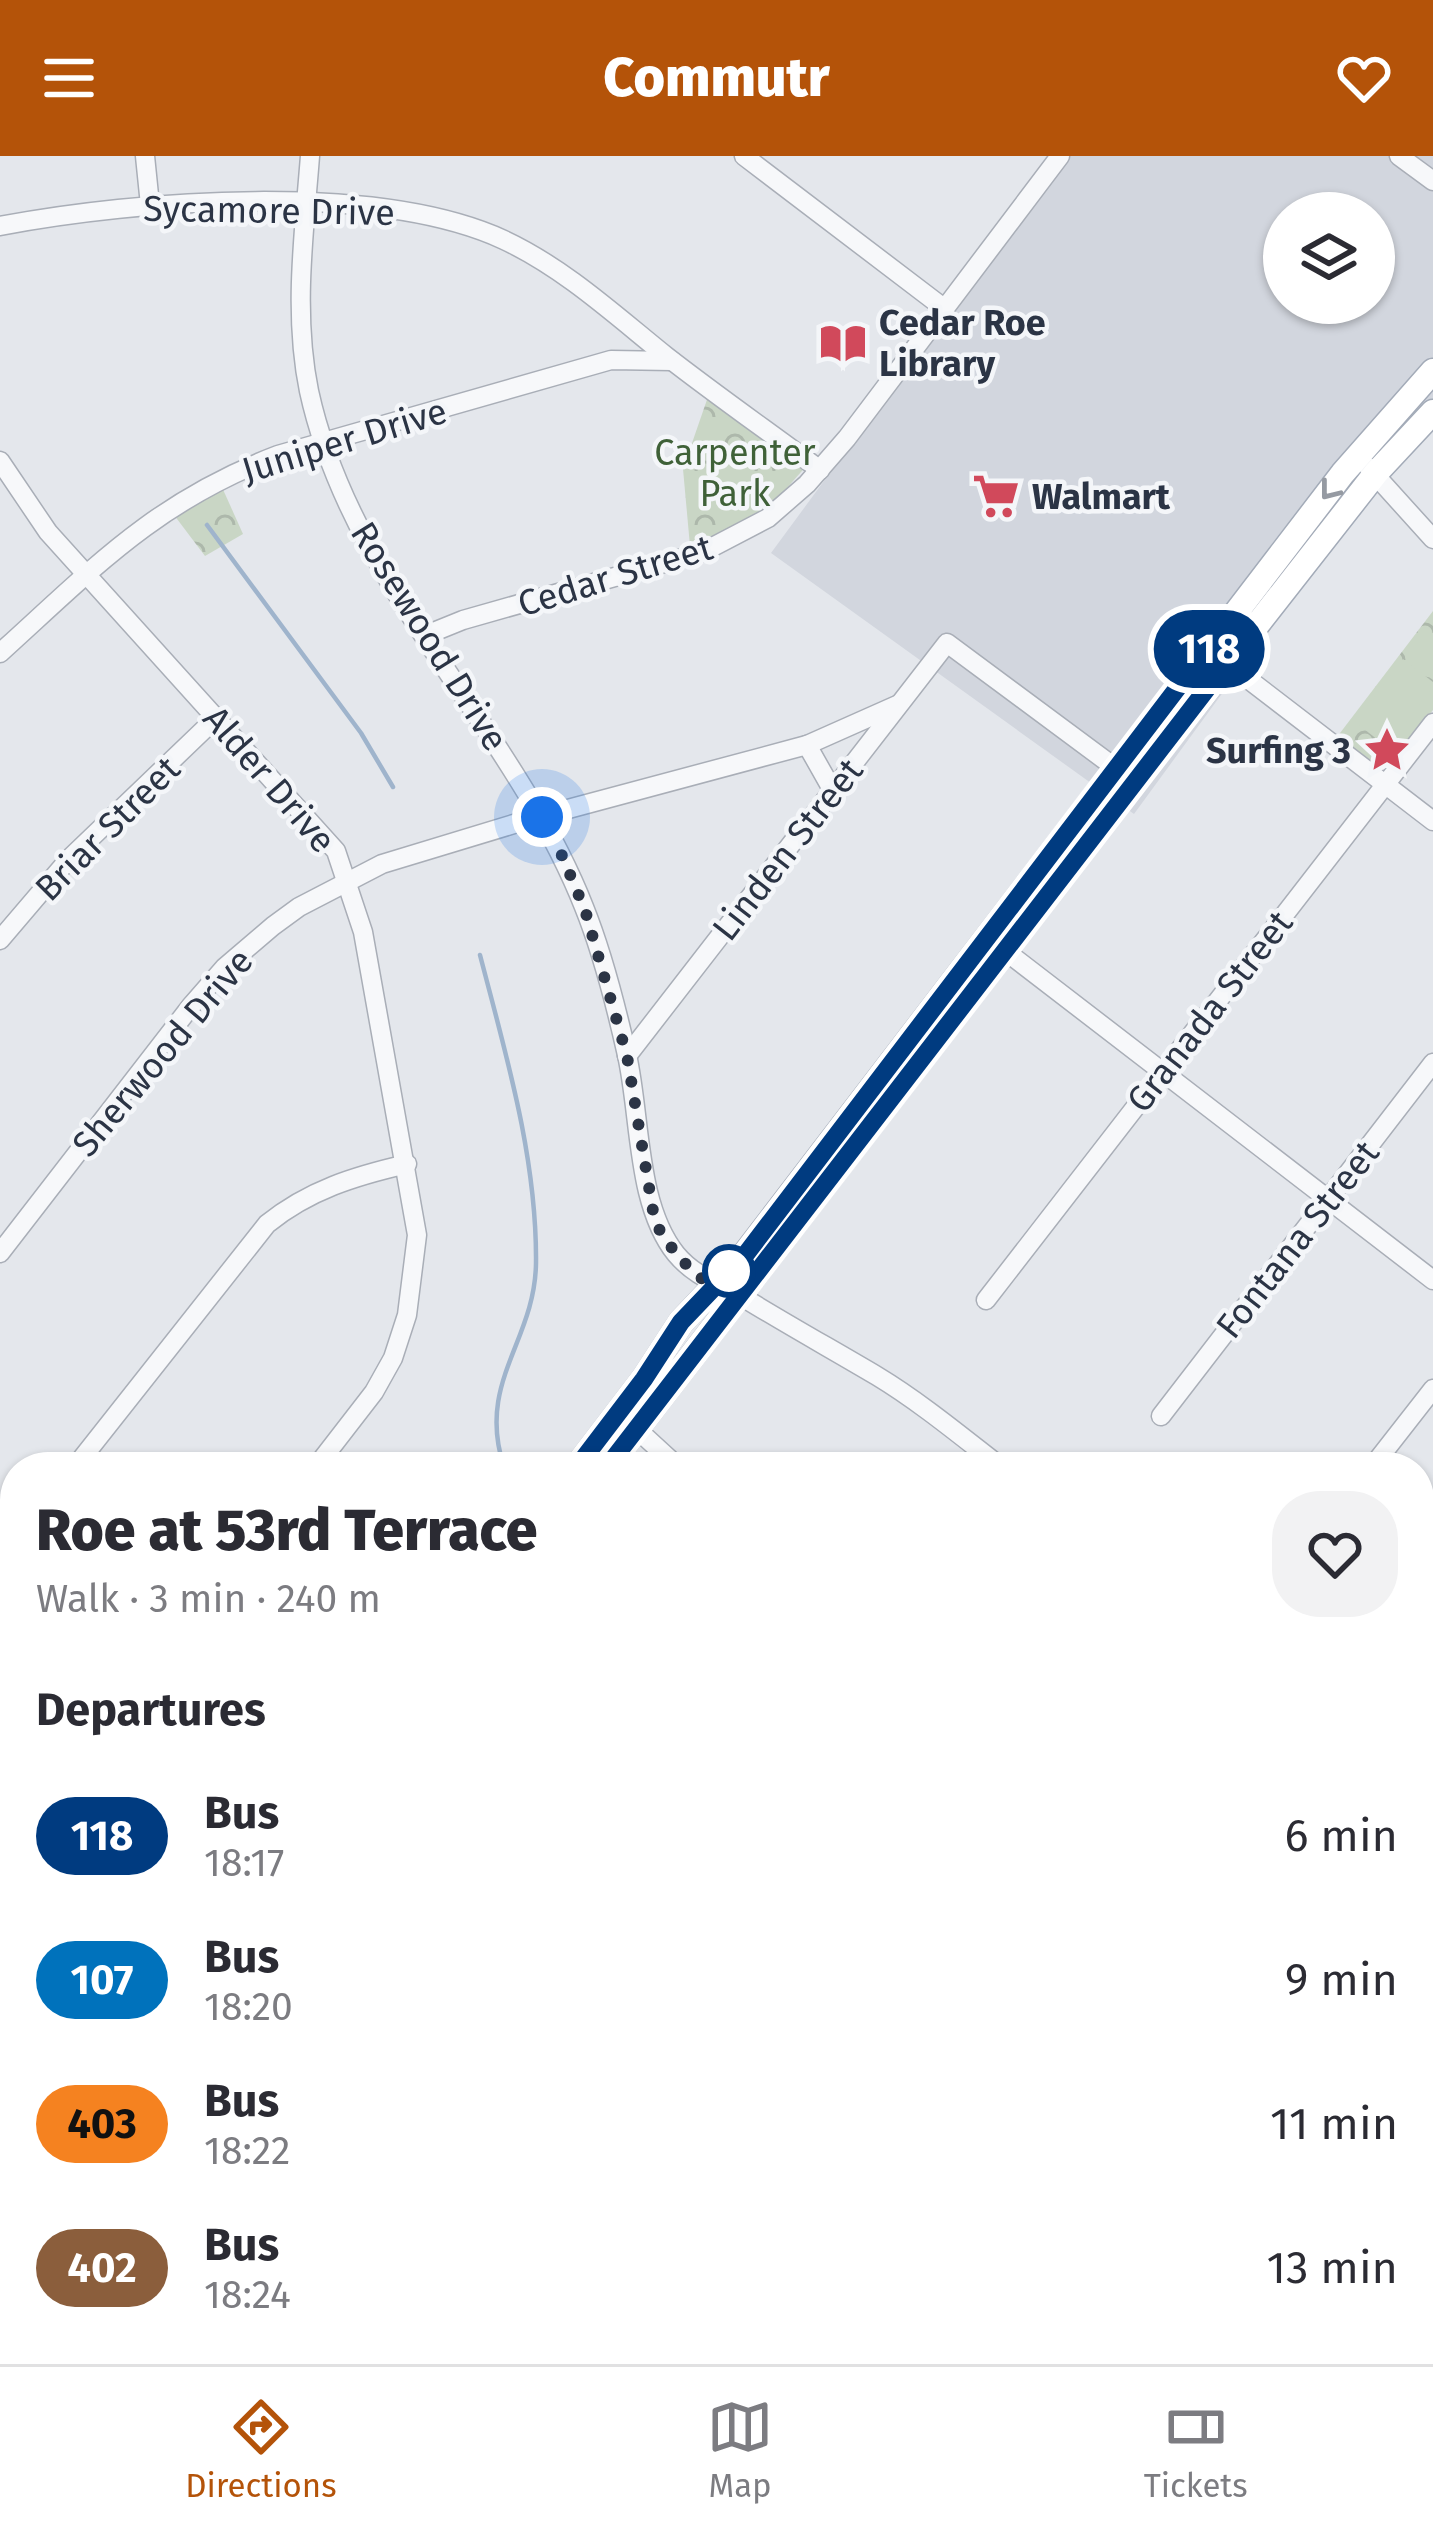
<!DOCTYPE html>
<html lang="en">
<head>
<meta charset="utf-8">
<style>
  body { margin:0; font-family:"Fira Sans",sans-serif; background:#f2f2f3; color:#2b2b33; height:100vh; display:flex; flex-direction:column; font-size:45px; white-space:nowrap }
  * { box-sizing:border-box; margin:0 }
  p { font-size:39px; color:#7c7c81 }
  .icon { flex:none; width:66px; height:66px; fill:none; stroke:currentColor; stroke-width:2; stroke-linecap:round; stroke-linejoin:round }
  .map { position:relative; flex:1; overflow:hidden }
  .sheet { position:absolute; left:0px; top:1296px; width:1434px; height:912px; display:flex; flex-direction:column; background:#fff; border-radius:48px 48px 0 0; box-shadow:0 3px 9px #0004 }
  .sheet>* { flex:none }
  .badge { padding:0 24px; border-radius:39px; font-size:42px; line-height:78px }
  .tools { position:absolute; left:1263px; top:36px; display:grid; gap:24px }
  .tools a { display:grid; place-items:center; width:132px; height:132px; border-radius:50%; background:#fff; box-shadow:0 3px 9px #0004; font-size:60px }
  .you { position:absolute; width:60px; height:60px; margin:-30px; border:9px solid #fff; border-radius:50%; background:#1a73e8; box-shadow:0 0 0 18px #1a73e833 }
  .map>.badge { position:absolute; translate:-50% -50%; box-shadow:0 0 0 6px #fff }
  h2 { padding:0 36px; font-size:45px; line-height:108px }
  .round { display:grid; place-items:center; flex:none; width:126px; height:126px; border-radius:48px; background:#f2f2f3 }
  .summary { display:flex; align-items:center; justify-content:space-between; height:204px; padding:0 36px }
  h1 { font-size:57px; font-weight:800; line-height:90px }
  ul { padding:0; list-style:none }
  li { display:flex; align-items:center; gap:36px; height:144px; padding:0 36px }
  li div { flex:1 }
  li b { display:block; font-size:45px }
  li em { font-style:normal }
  li .badge { min-width:132px; font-weight:700; text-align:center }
  header { display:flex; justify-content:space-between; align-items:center; height:156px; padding:0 36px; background:#b45309; color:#fff; font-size:54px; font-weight:800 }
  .tab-bar { display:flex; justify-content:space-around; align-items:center; height:168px; border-top:3px solid #e1e1e2; background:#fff; font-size:33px; color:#7c7c81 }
  .tab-bar a { display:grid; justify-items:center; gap:6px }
  .tab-bar .on { color:#b45309 }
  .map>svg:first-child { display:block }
  .built { fill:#d2d6de; fill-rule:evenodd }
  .park { fill:url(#park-crowns) }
  .pitch { fill:#c9d6c5 }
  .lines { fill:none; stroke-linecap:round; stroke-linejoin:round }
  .stream { stroke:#9fb4cc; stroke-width:4.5 }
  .minor-casing { stroke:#a9aeb7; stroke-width:21 }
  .major-casing { stroke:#a3abb8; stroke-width:27 }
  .minor { stroke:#f7f8fa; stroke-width:18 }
  .major { stroke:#fff; stroke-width:24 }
  .oneway { stroke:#959aa2 }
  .line-casing { stroke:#fff; stroke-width:27 }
  .line { stroke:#003b80; stroke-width:18 }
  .walk { stroke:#2b3445; stroke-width:12; stroke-dasharray:0 21.6 }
  .stop-dot { fill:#fff; stroke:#003b80; stroke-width:6 }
  .labels { text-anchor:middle; stroke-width:9; stroke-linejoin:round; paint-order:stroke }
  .street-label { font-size:36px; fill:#2b3445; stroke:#f4f6f9 }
  .poi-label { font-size:36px; font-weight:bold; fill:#2b3445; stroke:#f4f6f9; text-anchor:start }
  .park-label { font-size:36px; fill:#3f6138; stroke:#f4f6f9 }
</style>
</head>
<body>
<header><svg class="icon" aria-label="menu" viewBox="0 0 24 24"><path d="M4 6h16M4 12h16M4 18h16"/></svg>Commutr<svg class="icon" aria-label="heart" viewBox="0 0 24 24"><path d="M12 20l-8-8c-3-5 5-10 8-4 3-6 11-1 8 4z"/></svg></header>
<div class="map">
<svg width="1433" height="2208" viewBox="0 0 1433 2208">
  <defs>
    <pattern id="park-crowns" width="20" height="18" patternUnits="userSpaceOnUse" patternTransform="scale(3)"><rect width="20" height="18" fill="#c9d6c5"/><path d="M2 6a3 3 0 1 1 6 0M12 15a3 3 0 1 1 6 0" fill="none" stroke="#adb8ab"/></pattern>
  </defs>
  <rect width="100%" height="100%" fill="#e4e7ec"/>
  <g class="built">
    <path d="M1063,0H1433V249L1134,658L771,397ZM1284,57H1374V147H1284Z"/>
    <polygon points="331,2193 572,2193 561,2208 319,2208"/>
    <polygon points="599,2193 823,2193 812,2208 587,2208"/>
  </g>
  <g class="park">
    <polygon points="710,235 808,308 765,357 690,390 683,313"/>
    <polygon points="221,329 243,378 205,400 171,355"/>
    <polygon points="1433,455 1433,554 1392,607 1377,611 1337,581"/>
  </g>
  <polygon class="pitch" points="1403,503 1433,526 1433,531 1387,591 1355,566"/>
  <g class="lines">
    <g class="stream">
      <polyline points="207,369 361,577 393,631"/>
      <path d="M480,799C506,899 537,1002 536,1107C535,1186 476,1226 504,1311"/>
    </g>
    <defs>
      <g id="minor">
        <polyline points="145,0 150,49"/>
        <path d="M310,0C304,78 293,157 309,235C351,429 512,569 584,751C603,798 616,850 627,899C641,962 636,1048 676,1098C695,1121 720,1128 744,1142C788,1169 833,1194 877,1220C920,1246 961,1280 1001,1311"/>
        <polyline points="744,0 945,153"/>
        <polyline points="1399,0 1433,25"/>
        <path d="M0,70C137,44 376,25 504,84C564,112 615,159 666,200C716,239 769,276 820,314"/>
        <polyline points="0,305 48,376 336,695 363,776 417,1079 407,1159 393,1202 374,1236 316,1311"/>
        <polyline points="1368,311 1433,383"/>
        <polyline points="426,479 463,464 703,396 768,362 807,328 847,282 1060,0"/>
        <path d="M0,497C95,411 155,346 278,299L611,204L672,205"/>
        <polyline points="1218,500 1433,665"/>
        <polyline points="807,589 833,635"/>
        <polyline points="0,784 69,703 216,562"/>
        <polyline points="995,787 1433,1124"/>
        <polyline points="627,900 947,487 1125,619"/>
        <polyline points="0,1097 191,850 225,811 273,770 299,751 382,708 527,664 807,589 897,549"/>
        <polyline points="986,1144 1433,567"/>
        <polyline points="1161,1260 1433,907"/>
        <polyline points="629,1266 678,1311"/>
        <path d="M75,1311L267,1068C309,1034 355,1020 407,1008"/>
        <polyline points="1372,1311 1433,1233"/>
        <polyline points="0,1409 15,1390"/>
        <polyline points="0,1446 15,1458"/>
        <polyline points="1419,1633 1433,1644"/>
        <polyline points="0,1703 15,1714"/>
        <polyline points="1419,1898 1433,1909"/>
        <polyline points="1419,2187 1433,2197"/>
        <polyline points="981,2193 1001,2208"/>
        <polyline points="186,2208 198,2193"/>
        <polyline points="578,2208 589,2193"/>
      </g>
      <g id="major">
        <polyline points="577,1311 644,1223 681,1166 745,1098 1343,317 1433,215"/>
        <polyline points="607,1311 1134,626 1376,317 1433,256"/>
        <polyline points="0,2056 15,2037"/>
        <polyline points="0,2090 15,2071"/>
      </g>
    </defs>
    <use href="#minor" class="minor-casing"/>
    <use href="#major" class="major-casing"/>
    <use href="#minor" class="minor"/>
    <use href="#major" class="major"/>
  </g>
  <defs><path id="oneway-chevron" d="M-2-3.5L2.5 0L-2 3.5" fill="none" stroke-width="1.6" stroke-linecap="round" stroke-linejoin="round" transform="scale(3)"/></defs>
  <use class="oneway" href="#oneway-chevron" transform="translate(1329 335) rotate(128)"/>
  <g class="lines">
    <defs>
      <polyline id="line" points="577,1311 644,1223 681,1166 746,1098 1208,492 1226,508 607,1311"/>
    </defs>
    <use href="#line" class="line-casing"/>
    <use href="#line" class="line"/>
    <polyline class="walk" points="542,661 552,676 585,754 627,900 655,1067 678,1101 701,1122 717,1129 729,1115"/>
  </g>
  <defs>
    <symbol id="library-bare" viewBox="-9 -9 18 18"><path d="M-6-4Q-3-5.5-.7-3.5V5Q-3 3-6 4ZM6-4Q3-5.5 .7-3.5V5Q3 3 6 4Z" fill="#d1495b" stroke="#f4f6f9" stroke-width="2.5" paint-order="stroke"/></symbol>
    <symbol id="supermarket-bare" viewBox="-9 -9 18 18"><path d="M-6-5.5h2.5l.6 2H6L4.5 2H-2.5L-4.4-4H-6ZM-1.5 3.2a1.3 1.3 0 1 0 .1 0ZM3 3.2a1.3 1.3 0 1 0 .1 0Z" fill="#d1495b" stroke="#f4f6f9" stroke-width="2.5" paint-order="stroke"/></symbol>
    <symbol id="sight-bare" viewBox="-9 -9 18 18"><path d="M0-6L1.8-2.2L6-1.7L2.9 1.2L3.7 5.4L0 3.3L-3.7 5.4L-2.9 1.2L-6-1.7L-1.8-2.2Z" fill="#d1495b" stroke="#f4f6f9" stroke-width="2.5" paint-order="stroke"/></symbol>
  </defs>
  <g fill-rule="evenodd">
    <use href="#library-bare" x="810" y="154" width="66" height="66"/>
    <use href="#supermarket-bare" x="963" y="307" width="66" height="66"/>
    <use href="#sight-bare" x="1354" y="561" width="66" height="66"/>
  </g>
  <circle class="stop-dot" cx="729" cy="1115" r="24"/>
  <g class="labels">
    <g class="street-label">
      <text transform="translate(269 54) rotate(1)" y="13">Sycamore Drive</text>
      <text transform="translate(344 284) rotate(-17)" y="13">Juniper Drive</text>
      <text transform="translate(615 419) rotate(-17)" y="13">Cedar Street</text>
      <text transform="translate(430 480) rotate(58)" y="13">Rosewood Drive</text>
      <text transform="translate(270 623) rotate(49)" y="13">Alder Drive</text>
      <text transform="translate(107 672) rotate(-45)" y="13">Briar Street</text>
      <text transform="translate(787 693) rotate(-52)" y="13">Linden Street</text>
      <text transform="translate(1209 855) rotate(-52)" y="13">Granada Street</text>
      <text transform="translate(162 896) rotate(-50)" y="13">Sherwood Drive</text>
      <text transform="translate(1297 1083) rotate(-52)" y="13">Fontana Street</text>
    </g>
    <g class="poi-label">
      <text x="879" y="179">Cedar Roe<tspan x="879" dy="41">Library</tspan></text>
      <text x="1032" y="353">Walmart</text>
      <text x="1351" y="607" text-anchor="end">Surfing 3</text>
    </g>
    <g class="park-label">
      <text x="735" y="309">Carpenter<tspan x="735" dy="41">Park</tspan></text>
    </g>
  </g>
</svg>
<div class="tools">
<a><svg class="icon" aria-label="layers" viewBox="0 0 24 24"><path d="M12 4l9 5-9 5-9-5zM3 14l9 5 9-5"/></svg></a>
</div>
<div class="you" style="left:542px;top:661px"></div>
<b class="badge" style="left:1209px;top:493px;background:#003b80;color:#fff">118</b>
<section class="sheet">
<div class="summary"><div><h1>Roe at 53rd Terrace</h1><p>Walk · 3 min · 240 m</p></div><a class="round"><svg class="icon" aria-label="heart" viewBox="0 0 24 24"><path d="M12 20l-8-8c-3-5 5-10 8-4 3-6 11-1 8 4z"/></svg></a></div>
<h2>Departures</h2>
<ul>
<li><span class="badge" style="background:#003b80;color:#fff">118</span><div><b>Bus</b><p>18:17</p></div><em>6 min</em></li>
<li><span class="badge" style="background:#0072bc;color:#fff">107</span><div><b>Bus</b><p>18:20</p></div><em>9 min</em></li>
<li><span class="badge" style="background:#f58220;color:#111">403</span><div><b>Bus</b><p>18:22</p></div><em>11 min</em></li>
<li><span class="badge" style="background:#8b5e3c;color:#fff">402</span><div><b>Bus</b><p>18:24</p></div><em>13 min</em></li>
</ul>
</section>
</div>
<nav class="tab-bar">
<a class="on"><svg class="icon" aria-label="directions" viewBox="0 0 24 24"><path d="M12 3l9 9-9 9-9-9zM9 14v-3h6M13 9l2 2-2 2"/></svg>Directions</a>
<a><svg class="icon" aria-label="map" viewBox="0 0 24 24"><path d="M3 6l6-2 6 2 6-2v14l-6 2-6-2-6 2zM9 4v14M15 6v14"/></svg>Map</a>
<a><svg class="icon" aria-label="tickets" viewBox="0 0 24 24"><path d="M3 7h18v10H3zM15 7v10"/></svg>Tickets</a>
</nav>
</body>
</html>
